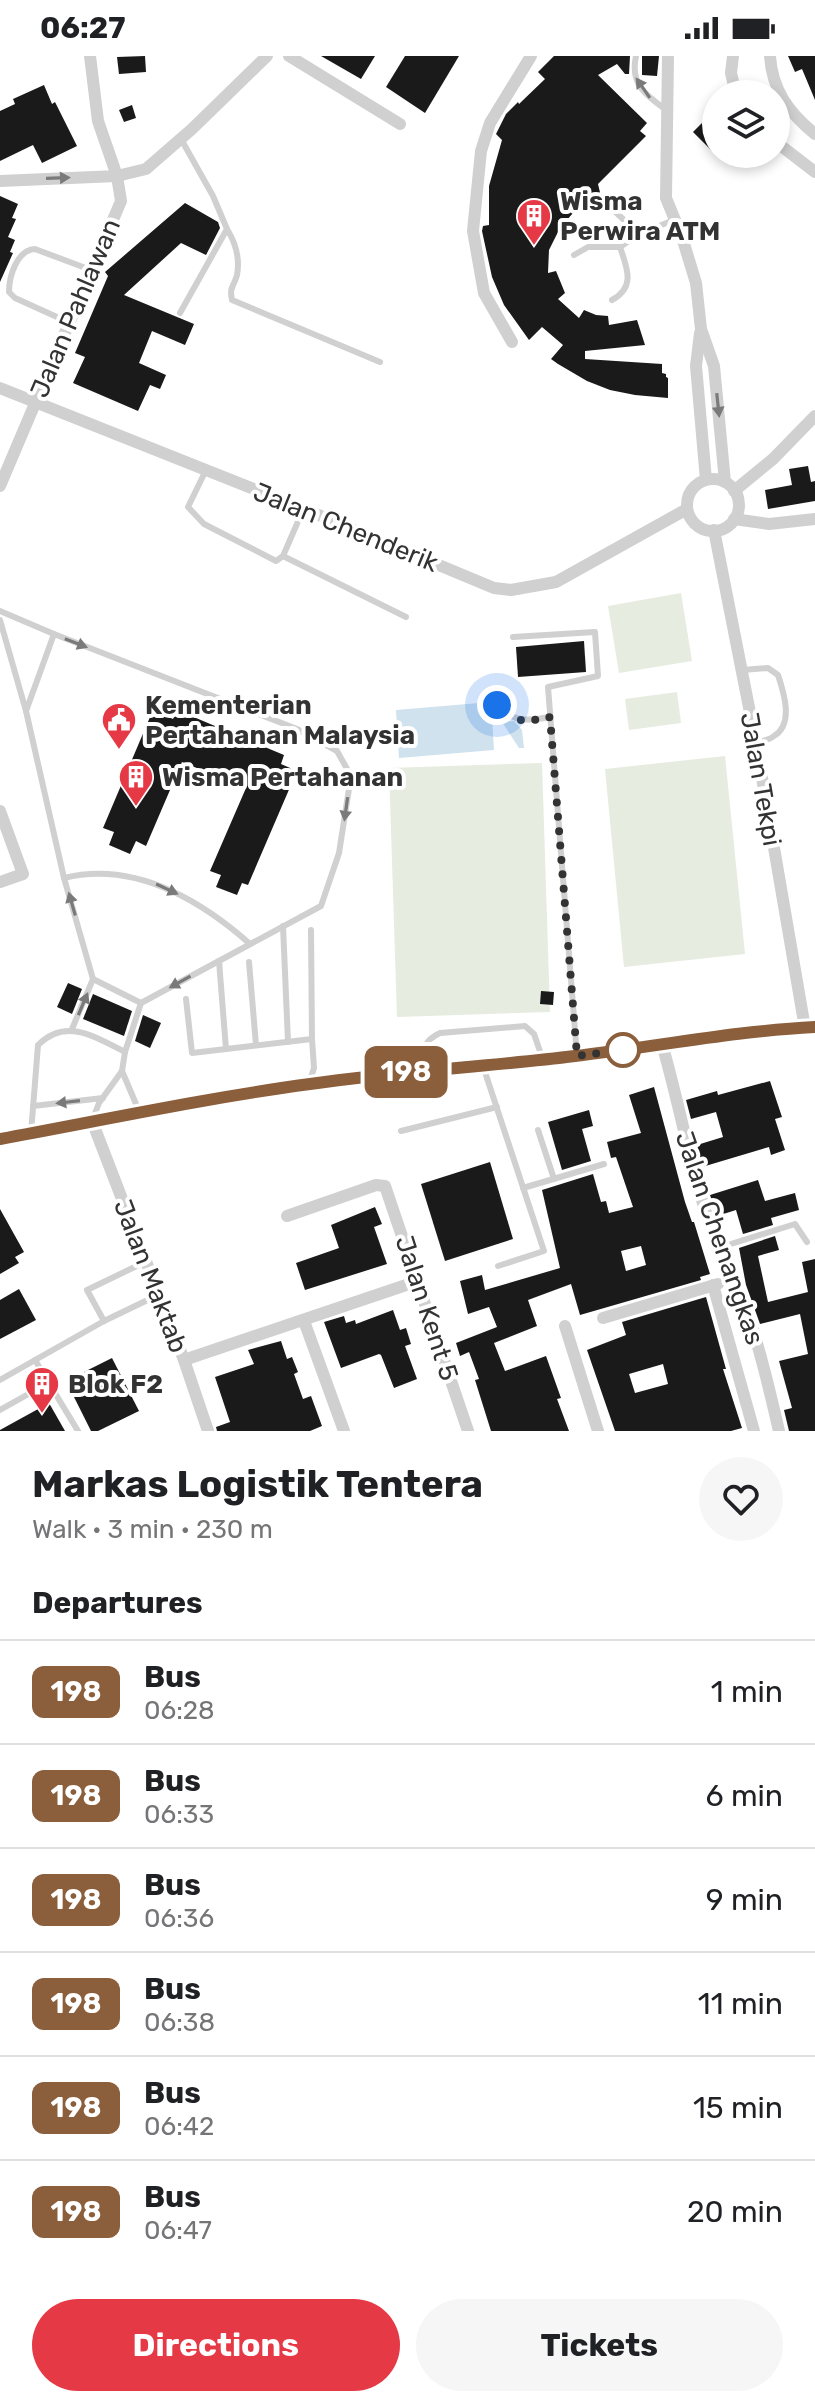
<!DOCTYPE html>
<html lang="en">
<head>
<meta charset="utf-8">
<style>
  body { margin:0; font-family:Rubik,sans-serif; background:#f6f6f6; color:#202124; height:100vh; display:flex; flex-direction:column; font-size:30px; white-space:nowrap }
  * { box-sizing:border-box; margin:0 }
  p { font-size:26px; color:#757577 }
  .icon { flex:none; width:44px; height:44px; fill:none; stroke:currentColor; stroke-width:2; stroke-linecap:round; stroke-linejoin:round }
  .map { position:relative; height:1375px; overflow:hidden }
  .drawer { display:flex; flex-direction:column; background:#fff; flex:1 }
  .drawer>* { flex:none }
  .badge { padding:0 16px; border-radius:12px; font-size:28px; line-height:52px }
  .controls { position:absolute; left:702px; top:24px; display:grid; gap:16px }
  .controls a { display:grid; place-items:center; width:88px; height:88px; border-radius:50%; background:#fff; box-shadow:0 4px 12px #0003; font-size:40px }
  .you { position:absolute; width:40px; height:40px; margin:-20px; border:6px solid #fff; border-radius:50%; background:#1a73e8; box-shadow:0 0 0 12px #1a73e833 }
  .map>.badge { position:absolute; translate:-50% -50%; box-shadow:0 0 0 4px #fff }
  h2 { padding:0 32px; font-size:30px; line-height:72px }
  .round { display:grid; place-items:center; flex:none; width:84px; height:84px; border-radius:42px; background:#f6f6f6 }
  .headline { display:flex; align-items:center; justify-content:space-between; height:136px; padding:0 32px }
  h1 { font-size:38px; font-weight:700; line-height:60px }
  .primary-button { display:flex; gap:16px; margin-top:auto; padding:16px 32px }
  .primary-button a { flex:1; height:92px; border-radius:48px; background:#e63946; color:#fff; font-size:32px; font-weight:700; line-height:92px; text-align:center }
  .primary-button a+a { background:#f6f6f6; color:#202124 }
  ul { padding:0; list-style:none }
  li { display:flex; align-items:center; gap:24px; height:104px; padding:0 32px; border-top:2px solid #e0e0e0 }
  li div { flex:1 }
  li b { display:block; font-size:30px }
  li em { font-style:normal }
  li .badge { min-width:88px; font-weight:700; text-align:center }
  .status { display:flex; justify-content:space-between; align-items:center; height:56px; padding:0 40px; background:#fff; direction:ltr }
  .status svg { height:22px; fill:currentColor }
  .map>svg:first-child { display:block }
  .green { fill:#e6ecdf }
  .water { fill:#cfe2ee }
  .building { fill:#1a1a1a; fill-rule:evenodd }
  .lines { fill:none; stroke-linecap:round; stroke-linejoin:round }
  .service { stroke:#d0d0d0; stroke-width:6 }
  .minor { stroke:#d0d0d0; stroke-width:12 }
  .oneway { fill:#7a7a7a }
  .line-casing { stroke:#fff; stroke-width:18 }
  .line { stroke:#8b5e3c; stroke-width:12 }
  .walk { stroke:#333; stroke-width:8; stroke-dasharray:0 14.4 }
  .stop-dot { fill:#fff; stroke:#8b5e3c; stroke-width:4 }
  .labels { text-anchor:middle; stroke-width:8; stroke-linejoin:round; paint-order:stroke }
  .poi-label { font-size:26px; font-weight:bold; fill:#333; stroke:#fff; text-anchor:start }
  .street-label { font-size:26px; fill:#333; stroke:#fff }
</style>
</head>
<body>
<div class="status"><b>06:27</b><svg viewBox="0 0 49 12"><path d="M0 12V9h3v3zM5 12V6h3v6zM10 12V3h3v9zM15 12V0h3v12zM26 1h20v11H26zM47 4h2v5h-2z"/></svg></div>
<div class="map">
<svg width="815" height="1375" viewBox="0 0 815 1375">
  <rect width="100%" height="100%" fill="#fff"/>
  <g class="green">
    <polygon points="681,537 692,605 619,617 608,550"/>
    <polygon points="677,636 681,667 629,674 625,643"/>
    <polygon points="725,700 745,898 624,911 605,713"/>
    <polygon points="542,707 550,956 397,961 389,712"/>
  </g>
  <g class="water">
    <polygon points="491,646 494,694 399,702 396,654"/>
    <polygon points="514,665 522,674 524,692 519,692 502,666"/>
  </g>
  <g class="building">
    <polygon points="145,0 146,16 119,18 117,1"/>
    <polygon points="321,0 375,0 361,23"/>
    <polygon points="405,0 459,0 425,57 386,31"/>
    <polygon points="554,0 630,0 629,18 625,18 617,8 598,19 647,67 640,75 646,80 598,128 602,145 573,157 560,172 549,194 548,217 556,215 565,237 558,243 579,262 584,254 596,259 608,260 609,269 637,264 645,289 585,295 585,303 662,308 662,317 666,318 666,321 668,322 668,342 635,339 610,334 587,325 558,308 551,303 563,289 542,271 529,284 504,249 492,221 482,175 483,170 489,169 489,130 502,84 496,78 506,58 518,46 519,48 545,23 538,16"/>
    <polygon points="642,0 659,0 657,20 642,19"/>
    <polygon points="788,0 815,0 815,44 802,13 795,16"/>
    <polygon points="44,29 52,48 55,46 77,90 42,107 33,89 0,105 0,55 15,48 13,43"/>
    <polygon points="132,49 136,62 124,66 119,54"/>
    <polygon points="710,59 716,65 716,99 693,76"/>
    <polygon points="0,140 18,148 12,162 16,163 8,181 15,184 10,196 13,197 0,226"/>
    <polygon points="185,147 218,166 220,172 206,199 181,187 124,239 194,268 185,289 152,275 139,307 166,319 160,333 150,329 138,355 73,327 85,301 75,297 108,220 105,216"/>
    <polygon points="808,410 811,426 815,425 815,445 768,453 765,434 792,429 789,413"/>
    <polygon points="584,585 586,616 518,621 516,591"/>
    <polygon points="153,654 173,663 177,654 284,699 281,708 297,715 248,829 242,827 237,839 216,831 221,819 210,815 246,732 182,706 146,790 136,785 130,798 109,789 114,776 103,772"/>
    <polygon points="68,927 82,933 72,958 57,951"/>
    <polygon points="541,935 554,936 553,949 540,948"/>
    <polygon points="93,938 132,955 124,980 83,963"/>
    <polygon points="143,959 161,967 150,992 135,985"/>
    <polygon points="770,1025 782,1061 775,1063 785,1094 771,1099 769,1091 702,1111 697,1089 723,1081 716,1056 691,1063 686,1044 717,1035 718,1039"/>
    <path d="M654,1031L685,1146L692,1166H694L710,1218L700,1221L701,1224L580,1259L571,1228L528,1244L537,1270L494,1287L505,1315L546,1300L561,1342L557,1343L569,1375H491L475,1324L479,1323L469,1296L460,1300L456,1287L497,1271L489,1251L468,1258L460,1225L482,1219L485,1234L560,1212L542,1134L593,1118L601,1146L606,1145L609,1157L633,1151L616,1101L611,1102L607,1086L641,1077L629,1039ZM641,1190L646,1209L626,1215L621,1195Z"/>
    <polygon points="589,1054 593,1070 582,1073 591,1105 562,1114 548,1066"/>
    <polygon points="490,1106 513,1183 445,1205 421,1128"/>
    <polygon points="758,1124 765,1145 795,1137 799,1154 771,1162 773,1169 743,1178 736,1154 717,1160 710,1139"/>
    <polygon points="375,1151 382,1168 374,1171 387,1208 305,1234 296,1207 339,1192 331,1169"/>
    <polygon points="0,1153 24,1196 15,1201 19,1207 0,1218"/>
    <polygon points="775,1180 779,1194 758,1200 768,1246 808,1236 802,1206 815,1203 815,1375 789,1375 784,1354 792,1352 779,1305 808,1298 800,1258 760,1268 746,1229 739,1192"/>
    <polygon points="19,1233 36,1264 0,1283 0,1244"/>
    <path d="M706,1241L726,1313H723L742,1372L731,1375H615L587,1294L626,1279L622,1266ZM663,1308L668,1328L635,1337L629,1318Z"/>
    <polygon points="393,1254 400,1274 406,1272 411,1288 405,1290 417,1323 394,1332 381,1299 379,1298 341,1312 324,1266 344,1260 346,1267 355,1264 356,1268"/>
    <polygon points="281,1285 287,1303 292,1301 298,1316 294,1318 303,1343 311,1340 322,1370 310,1375 217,1375 216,1371 230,1366 215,1321 254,1308 248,1294"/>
    <polygon points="112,1302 139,1355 98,1375 91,1375 66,1325"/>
    <polygon points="49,1347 65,1375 0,1375 0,1374"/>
  </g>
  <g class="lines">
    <g class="service">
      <path d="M636,0C630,27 644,38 665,53"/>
      <polyline points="608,149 639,178"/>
      <path d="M227,173C235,186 240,203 237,219C234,231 229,230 232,244L380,306"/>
      <polyline points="574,199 588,191 620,191 639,178 674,164"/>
      <path d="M612,244C636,231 627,212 620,191"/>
      <polyline points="180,257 227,173 213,140 181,83"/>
      <path d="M68,266L15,242L9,236C9,220 17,194 35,193L91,214"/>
      <polyline points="206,414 188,451 204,468 276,505 283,500 303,454"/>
      <polyline points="283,500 406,561"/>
      <polyline points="0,555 54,578"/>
      <polyline points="0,564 26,655 64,822 93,923"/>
      <polyline points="513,581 595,576 598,620 548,631 577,1000"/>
      <path d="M742,614L768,612L778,619C784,637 794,668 774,680C770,684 761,685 756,687"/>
      <path d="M497,649C513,667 528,665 550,661"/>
      <polyline points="26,655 54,578 297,673 337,695 351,720 339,797 321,850 141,947 93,923"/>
      <path d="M64,822C134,805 199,843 250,888"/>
      <polyline points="283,870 288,986"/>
      <polyline points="249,906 256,989"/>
      <polyline points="186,943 192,997 226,993 219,905"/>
      <polyline points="72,973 93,923"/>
      <polyline points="226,993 312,983 311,874"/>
      <polyline points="125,996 141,947"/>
      <polyline points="483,1010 544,1195 498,1210"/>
      <path d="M423,1014C424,995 421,986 440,977L525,970L534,978L543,1004"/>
      <polyline points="122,1015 139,1055"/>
      <polyline points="309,1028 314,1012 312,983"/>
      <polyline points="33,1050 103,1042"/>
      <polyline points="538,1074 554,1123"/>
      <polyline points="401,1075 497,1051"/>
      <path d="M31,1077L38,989C66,961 95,981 125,996L122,1015L99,1047L92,1065"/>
      <polyline points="523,1132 604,1108"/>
      <polyline points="718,1192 795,1168 807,1186"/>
      <polyline points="104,1265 87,1234 145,1206"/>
      <polyline points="35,1304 78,1375"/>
      <polyline points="0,1324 104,1265 158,1239"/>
      <polyline points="0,1354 50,1326"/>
    </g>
    <g class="minor">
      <polyline points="289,0 400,68"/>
      <polyline points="668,0 666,142 682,181 696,227 701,273 714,310 725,426"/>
      <polyline points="733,0 731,17 736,38"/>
      <path d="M770,0C772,34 789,57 815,78"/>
      <polyline points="776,86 815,116"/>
      <polyline points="0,125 117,120 98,65 90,0"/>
      <polyline points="700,277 696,310 706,424"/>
      <polyline points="512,286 484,237 473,175 481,95 490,67 531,0"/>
      <polyline points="0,332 304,453 494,532 511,534 556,526 687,453"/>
      <circle cx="713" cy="449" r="26"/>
      <polyline points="0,430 121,145 117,120 146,113 192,73 267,0"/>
      <polyline points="734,435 773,403 815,360"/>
      <polyline points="734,463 769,468 815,463"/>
      <polyline points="714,474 756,687 805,972"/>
      <polyline points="0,755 23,818 0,826"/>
      <path d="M662,988C678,1043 688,1099 705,1154C718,1191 736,1226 749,1262C762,1299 770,1337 779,1375"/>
      <polyline points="92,1065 184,1304 208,1375"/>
      <path d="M0,1083C103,1063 206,1042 310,1028C398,1015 486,1011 575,1000C655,991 734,974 815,971"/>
      <polyline points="287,1160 376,1129 385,1130 468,1375"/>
      <polyline points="713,1229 754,1375"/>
      <polyline points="603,1262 718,1228"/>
      <polyline points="304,1265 344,1375"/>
      <polyline points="565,1270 598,1375"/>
      <polyline points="184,1304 418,1225"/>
    </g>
  </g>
  <defs><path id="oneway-solid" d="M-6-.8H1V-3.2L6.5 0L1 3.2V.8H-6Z" transform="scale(2)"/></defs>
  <g class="oneway">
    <use href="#oneway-solid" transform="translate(643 32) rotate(-125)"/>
    <use href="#oneway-solid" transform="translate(58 122) rotate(-2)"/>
    <use href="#oneway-solid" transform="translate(718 349) rotate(84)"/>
    <use href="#oneway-solid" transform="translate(76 587) rotate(21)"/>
    <use href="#oneway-solid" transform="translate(346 753) rotate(98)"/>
    <use href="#oneway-solid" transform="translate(167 833) rotate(25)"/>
    <use href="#oneway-solid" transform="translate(72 848) rotate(-106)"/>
    <use href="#oneway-solid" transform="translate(180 926) rotate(151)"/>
    <use href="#oneway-solid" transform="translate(83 948) rotate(-67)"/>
    <use href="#oneway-solid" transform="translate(68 1046) rotate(173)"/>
  </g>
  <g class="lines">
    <defs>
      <path id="line" d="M0,1083C103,1064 206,1042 310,1028C398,1015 486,1011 575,1000C655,991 734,975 815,971"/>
    </defs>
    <use href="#line" class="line-casing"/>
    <use href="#line" class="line"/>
    <path class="walk" d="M497,649C513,668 528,666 550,661L577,1000L623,994"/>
  </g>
  <defs>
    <symbol id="building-pin" viewBox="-11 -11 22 30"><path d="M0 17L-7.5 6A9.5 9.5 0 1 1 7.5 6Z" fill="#e63946" stroke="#fff"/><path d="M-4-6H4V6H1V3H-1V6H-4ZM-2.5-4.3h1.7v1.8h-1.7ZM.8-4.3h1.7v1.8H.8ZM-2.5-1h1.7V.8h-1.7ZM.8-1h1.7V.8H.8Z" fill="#fff"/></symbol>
    <symbol id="civic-pin" viewBox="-11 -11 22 30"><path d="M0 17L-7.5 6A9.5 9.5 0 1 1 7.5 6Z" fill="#e63946" stroke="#fff"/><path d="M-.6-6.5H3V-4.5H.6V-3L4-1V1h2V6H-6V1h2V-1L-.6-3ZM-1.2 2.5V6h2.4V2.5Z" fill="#fff"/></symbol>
  </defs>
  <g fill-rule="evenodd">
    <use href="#building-pin" x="514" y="140" width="40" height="54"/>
    <use href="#civic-pin" x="99" y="644" width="40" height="54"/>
    <use href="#building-pin" x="116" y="701" width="40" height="54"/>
    <use href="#building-pin" x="22" y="1308" width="40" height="54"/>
  </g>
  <circle class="stop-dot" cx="623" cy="994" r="16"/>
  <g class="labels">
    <g class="poi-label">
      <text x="560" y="154">Wisma<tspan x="560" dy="30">Perwira ATM</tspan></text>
      <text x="145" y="658">Kementerian<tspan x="145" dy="30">Pertahanan Malaysia</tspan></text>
      <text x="162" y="730">Wisma Pertahanan</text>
      <text x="68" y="1337">Blok F2</text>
    </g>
    <g class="street-label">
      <text transform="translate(75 252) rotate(-67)" y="9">Jalan Pahlawan</text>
      <text transform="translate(346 471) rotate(22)" y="9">Jalan Chenderik</text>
      <text transform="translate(761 723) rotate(80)" y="9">Jalan Tekpi</text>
      <text transform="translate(720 1182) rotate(71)" y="9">Jalan Chenangkas</text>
      <text transform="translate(151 1220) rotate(69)" y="9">Jalan Maktab</text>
      <text transform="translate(427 1252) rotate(72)" y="9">Jalan Kent 5</text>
    </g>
  </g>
</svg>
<div class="controls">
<a><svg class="icon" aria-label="layers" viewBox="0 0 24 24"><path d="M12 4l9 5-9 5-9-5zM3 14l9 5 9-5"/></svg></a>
</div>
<div class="you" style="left:497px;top:649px"></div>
<b class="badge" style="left:406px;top:1016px;background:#8b5e3c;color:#fff">198</b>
</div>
<section class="drawer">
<div class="headline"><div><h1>Markas Logistik Tentera</h1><p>Walk · 3 min · 230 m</p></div><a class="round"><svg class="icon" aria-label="heart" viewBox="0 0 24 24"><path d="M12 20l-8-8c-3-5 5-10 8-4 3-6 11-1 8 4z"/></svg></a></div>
<h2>Departures</h2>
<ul>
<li><span class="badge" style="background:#8b5e3c;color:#fff">198</span><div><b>Bus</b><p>06:28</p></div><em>1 min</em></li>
<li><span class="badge" style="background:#8b5e3c;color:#fff">198</span><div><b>Bus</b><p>06:33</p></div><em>6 min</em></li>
<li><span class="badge" style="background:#8b5e3c;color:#fff">198</span><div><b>Bus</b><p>06:36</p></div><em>9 min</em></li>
<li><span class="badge" style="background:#8b5e3c;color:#fff">198</span><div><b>Bus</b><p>06:38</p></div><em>11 min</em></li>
<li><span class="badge" style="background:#8b5e3c;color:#fff">198</span><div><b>Bus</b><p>06:42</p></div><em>15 min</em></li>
<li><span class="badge" style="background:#8b5e3c;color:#fff">198</span><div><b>Bus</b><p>06:47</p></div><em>20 min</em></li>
</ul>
<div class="primary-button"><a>Directions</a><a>Tickets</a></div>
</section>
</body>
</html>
